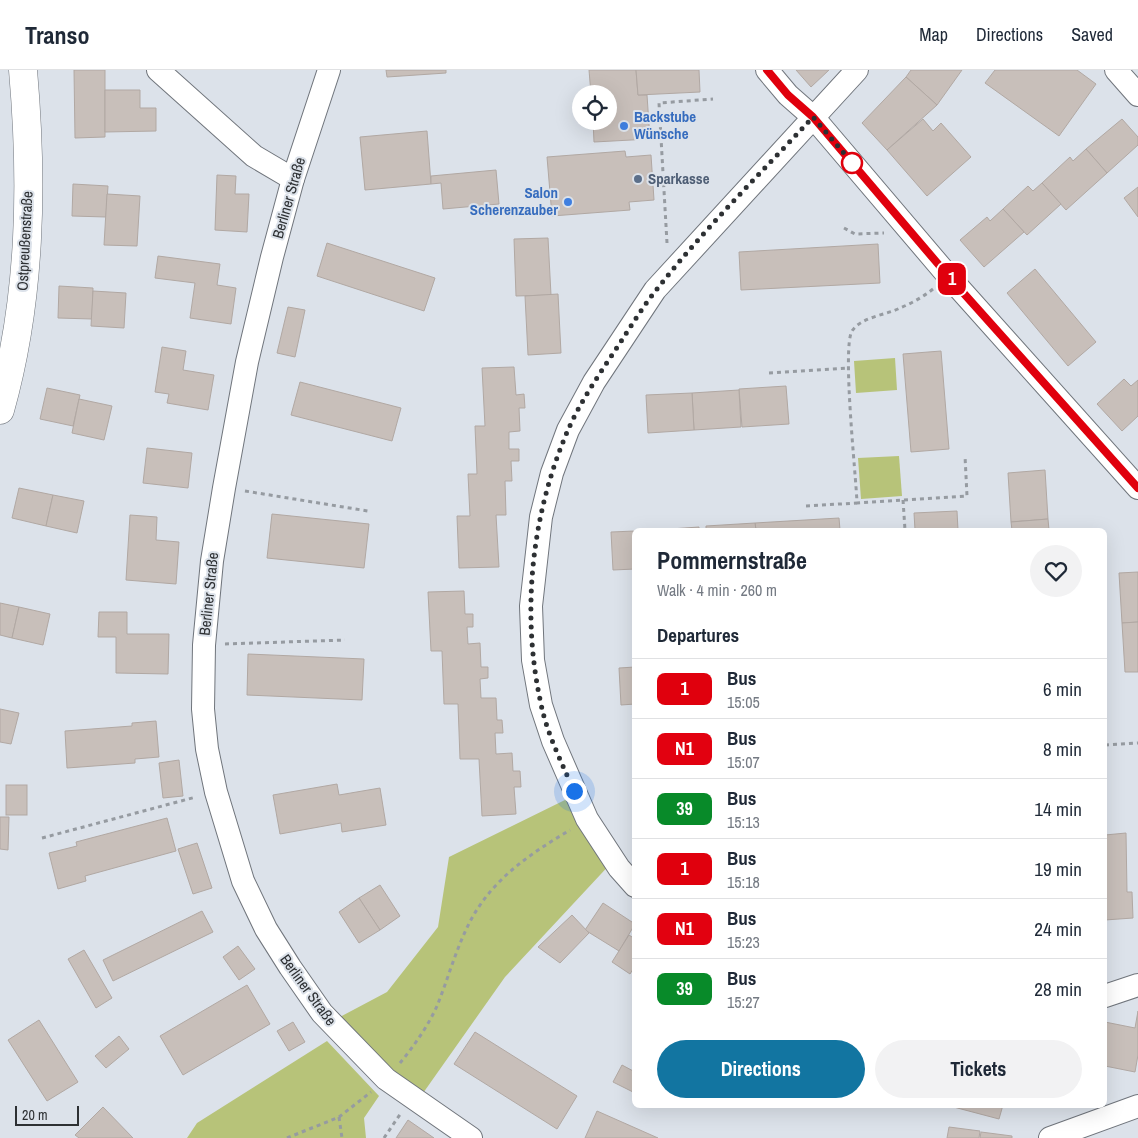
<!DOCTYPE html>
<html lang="en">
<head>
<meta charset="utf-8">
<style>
  body { margin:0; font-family:"Archivo Narrow",sans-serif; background:#f2f2f3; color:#1f2937; height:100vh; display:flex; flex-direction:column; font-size:19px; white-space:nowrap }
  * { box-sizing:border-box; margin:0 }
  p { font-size:16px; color:#747a83 }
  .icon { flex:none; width:28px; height:28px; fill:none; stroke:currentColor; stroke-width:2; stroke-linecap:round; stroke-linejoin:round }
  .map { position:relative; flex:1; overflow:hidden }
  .drawer { position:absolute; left:632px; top:458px; width:475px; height:580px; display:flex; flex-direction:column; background:#fff; border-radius:8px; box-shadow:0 5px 20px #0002 }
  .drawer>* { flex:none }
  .badge { padding:0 10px; border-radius:8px; font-size:18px; line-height:32px }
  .controls { position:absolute; left:572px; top:15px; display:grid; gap:10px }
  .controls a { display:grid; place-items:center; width:45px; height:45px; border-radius:50%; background:#fff; box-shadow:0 5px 20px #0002; font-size:25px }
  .scale { position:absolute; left:15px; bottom:12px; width:64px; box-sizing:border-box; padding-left:5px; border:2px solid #2d3033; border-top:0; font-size:14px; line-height:18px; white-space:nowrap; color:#2d3033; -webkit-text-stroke:4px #dce2ea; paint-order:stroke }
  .you { position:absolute; width:25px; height:25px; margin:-12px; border:4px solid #fff; border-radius:50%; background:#1a73e8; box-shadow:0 0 0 8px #1a73e833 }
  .map>.badge { position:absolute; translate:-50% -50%; box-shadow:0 0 0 2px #fff }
  h2 { padding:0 25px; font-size:19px; line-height:45px }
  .round { display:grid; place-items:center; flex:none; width:52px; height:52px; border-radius:26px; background:#f2f2f3 }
  .head { display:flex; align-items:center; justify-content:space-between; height:85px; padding:0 25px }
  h1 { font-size:24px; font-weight:700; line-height:38px }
  .action { display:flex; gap:10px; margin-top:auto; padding:10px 25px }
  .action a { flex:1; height:58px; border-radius:30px; background:#1275a1; color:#fff; font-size:20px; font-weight:700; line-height:58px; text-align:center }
  .action a+a { background:#f2f2f3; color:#1f2937 }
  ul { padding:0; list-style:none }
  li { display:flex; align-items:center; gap:15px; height:60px; padding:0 25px; border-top:1px solid #e0e1e3 }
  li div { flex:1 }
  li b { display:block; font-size:19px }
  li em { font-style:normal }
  li .badge { min-width:55px; font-weight:700; text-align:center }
  header { display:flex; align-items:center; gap:30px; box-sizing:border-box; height:70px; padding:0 25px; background:#fff; border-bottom:1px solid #e0e1e3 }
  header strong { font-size:24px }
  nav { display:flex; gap:28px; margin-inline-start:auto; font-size:18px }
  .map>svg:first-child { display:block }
  .green { fill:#b7c379 }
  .building { fill:#c8bfba; stroke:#b1a8a3 }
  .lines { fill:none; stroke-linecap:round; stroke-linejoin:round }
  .street-casing { stroke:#70757c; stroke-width:24 }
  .secondary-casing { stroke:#70757c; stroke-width:29 }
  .path { stroke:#969ba1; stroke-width:3; stroke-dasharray:4 4; stroke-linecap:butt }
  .street { stroke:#fff; stroke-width:22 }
  .secondary { stroke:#fff; stroke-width:28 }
  .line-casing { stroke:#fff; stroke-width:11 }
  .line { stroke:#e0000d; stroke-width:8 }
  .walk { stroke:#2d3033; stroke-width:5; stroke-dasharray:0 9 }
  .shop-dot { fill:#3f7fe0; stroke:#dce2ea; stroke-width:2 }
  .stop-dot { fill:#fff; stroke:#e0000d; stroke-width:2.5 }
  .service-dot { fill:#5c6f8a; stroke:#dce2ea; stroke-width:2 }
  .labels { text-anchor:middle; stroke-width:4; stroke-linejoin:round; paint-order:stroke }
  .shop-label { font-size:15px; font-weight:bold; fill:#366cbe; stroke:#dce2ea; text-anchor:start }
  .service-label { font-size:15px; font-weight:bold; fill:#4e5e75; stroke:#dce2ea; text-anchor:start }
  .street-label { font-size:15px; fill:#2d3033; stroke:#dce2ea }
</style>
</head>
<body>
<header>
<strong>Transo</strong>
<nav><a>Map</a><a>Directions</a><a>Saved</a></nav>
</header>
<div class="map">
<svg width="1138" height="1068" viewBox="0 0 1138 1068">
  <rect width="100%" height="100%" fill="#dce2ea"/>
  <g class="green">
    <polygon points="895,288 897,320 856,323 854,291"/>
    <polygon points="899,386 902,426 861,429 858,388"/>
    <polygon points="569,728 614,790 505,907 421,1026 338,948 387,922 438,857 449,787"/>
    <polygon points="327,971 379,1026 364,1048 366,1068 187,1068 197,1053"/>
  </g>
  <g class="building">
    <polygon points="74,0 105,0 105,67 75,68"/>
    <polygon points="386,0 446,0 446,3 387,7"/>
    <polygon points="589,0 636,0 638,25 647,25 650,69 594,72 593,51 609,51 609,24 591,24"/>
    <polygon points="636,0 699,0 700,22 638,25"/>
    <polygon points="796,0 829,0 811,17"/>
    <polygon points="911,0 962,0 937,35 906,7"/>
    <polygon points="995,0 1077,0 1096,14 1059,66 985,13"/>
    <polygon points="906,7 937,35 887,80 862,53"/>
    <polygon points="105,20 140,20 140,38 156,38 156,61 105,62"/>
    <polygon points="923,49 933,61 941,53 971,87 927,126 887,80"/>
    <polygon points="1122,49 1138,67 1138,75 1107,103 1086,79"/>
    <polygon points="427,61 431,114 365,120 360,67"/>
    <polygon points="1086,79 1107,103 1066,140 1042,113 1070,87 1073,91"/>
    <polygon points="625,81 626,87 651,85 654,130 629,132 630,140 552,146 547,87"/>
    <polygon points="496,100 499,134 443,139 441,113 431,114 431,106"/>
    <polygon points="217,105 236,106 235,124 249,124 247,162 215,160"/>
    <polygon points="1042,113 1061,134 1027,165 1003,139 1028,116 1033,121"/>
    <polygon points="73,114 108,116 106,147 72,146"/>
    <polygon points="1138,117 1138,147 1124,128"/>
    <polygon points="107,124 140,126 137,176 104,175"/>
    <polygon points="1003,139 1024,162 984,197 960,170 987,147 990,151"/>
    <polygon points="548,168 551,225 516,226 514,169"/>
    <polygon points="327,173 435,208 424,241 317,206"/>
    <polygon points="878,174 880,213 741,220 739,182"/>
    <polygon points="158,186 220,194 217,215 236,218 231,254 190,248 195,213 155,208"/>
    <polygon points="1035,199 1096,272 1068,296 1007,223"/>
    <polygon points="59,216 93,218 92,249 58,248"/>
    <polygon points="93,221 126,223 124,258 91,256"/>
    <polygon points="558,224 561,283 528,285 525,226"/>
    <polygon points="288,237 305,240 295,287 277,283"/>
    <polygon points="162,277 186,281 183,300 214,305 208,340 167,333 169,324 155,322"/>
    <polygon points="941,281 949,379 911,382 903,284"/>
    <polygon points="514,297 516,325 524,324 525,338 519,338 520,361 509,362 509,379 519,379 519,391 511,391 512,411 505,411 506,445 496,445 499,497 459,498 457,446 470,446 468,404 477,404 475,356 485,356 482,298"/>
    <polygon points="1124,309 1131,316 1138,310 1138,346 1122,361 1097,334"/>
    <polygon points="300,312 401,338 392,371 291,345"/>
    <polygon points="786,316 789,354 742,357 739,319"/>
    <polygon points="47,318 80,325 73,356 40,349"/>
    <polygon points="739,320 741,357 694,360 692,323"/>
    <polygon points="692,323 694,360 648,363 646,325"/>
    <polygon points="79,329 112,336 104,370 72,363"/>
    <polygon points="147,378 192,383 188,418 143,413"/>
    <polygon points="1045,400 1048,449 1011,452 1008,403"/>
    <polygon points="19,418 53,425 46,456 12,448"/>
    <polygon points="53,425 84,431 77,463 46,456"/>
    <polygon points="957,441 958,460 915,460 914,443"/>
    <polygon points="272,444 369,454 364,498 267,488"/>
    <polygon points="130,445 157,447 156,470 179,472 176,514 126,510"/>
    <polygon points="839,448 840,460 756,460 755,453"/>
    <polygon points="1048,449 1049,460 1012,460 1011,452"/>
    <polygon points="755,453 756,460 706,460 706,456"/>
    <polygon points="699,457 699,460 656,460"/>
    <polygon points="635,461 635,499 613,500 611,462"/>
    <polygon points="1138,502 1138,552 1122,553 1119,503"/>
    <polygon points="464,521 465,544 473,544 473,557 467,557 468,574 480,573 481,597 488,597 488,608 480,609 481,628 496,628 497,650 502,650 503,663 495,663 496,684 512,683 513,701 520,701 521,717 514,717 516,744 482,746 479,689 460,689 458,634 444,634 442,581 431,581 428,522"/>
    <polygon points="0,533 19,537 12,568 0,565"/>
    <polygon points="19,537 50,544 43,575 12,568"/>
    <polygon points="99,542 127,542 127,564 169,564 168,604 116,603 116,567 98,567"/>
    <polygon points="1138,552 1138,602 1125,602 1122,553"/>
    <polygon points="248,584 364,589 362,630 247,625"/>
    <polygon points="635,597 635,634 621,635 619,598"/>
    <polygon points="0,639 19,643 11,674 0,672"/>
    <polygon points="156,651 159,687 135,689 135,693 67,698 65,661 132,656 132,653"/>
    <polygon points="179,690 183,726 163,728 159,693"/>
    <polygon points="337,714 339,725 380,718 386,755 342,762 341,753 280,764 273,725"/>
    <rect x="6" y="715" width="21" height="30"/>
    <polygon points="0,747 9,747 8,780 0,779"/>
    <polygon points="167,748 176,781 85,806 86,811 58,819 49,783 77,776 76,772"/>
    <polygon points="1126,763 1127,822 1132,822 1133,848 1105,850 1105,765"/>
    <polygon points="197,773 212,818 193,824 178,779"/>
    <polygon points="380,815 400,846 380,860 359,828"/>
    <polygon points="359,828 380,860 359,873 339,842"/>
    <polygon points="603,833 635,854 619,881 585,860"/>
    <polygon points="202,841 213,862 113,911 103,890"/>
    <polygon points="572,845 589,863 560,893 538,877"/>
    <polygon points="629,865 635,869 635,896 630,904 612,892"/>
    <polygon points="238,876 255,899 239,910 223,887"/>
    <polygon points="84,880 112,928 96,938 68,889"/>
    <polygon points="247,915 270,954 183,1005 160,966"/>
    <polygon points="1138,941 1138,985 1135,1002 1105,996 1105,952 1135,958"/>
    <polygon points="39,950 78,1012 47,1031 8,970"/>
    <polygon points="293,952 305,972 289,981 277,961"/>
    <polygon points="475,962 577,1026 557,1059 454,994"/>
    <polygon points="119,966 129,979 106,998 95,986"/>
    <polygon points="622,995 635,1002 635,1023 613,1012"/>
    <polygon points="946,1035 1003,1035 999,1049"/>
    <polygon points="103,1037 133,1068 79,1068 75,1065"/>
    <polygon points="597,1041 658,1068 585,1068"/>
    <polygon points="408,1050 434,1068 396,1068"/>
    <polygon points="949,1057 980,1061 979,1068 947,1068"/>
    <polygon points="981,1062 1012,1066 1012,1068 980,1068"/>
  </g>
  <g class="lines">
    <defs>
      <g id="street">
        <polyline points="158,0 254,86 293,109"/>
        <polyline points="329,0 293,109 272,187 247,292 224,418 212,491 204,575 203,639 207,679 216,722 243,811 266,859 290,897 322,943 386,1009 471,1068"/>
        <polyline points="767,0 788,25 813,47 950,208 1138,418"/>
        <polyline points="1116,0 1138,25"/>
        <polyline points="635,816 619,798 587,749 553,671 541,635 533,590 531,536 541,447 552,403 568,360 594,312 655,220 857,0"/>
        <polyline points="1105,926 1138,915"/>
        <polyline points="1050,1068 1138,1036"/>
      </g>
      <path id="secondary" d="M0,340C31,230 33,114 23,0"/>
    </defs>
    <use href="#street" class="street-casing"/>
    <use href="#secondary" class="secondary-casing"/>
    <g class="path">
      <polyline points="844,158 855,164 884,163"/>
      <polyline points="667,173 659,33 713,29"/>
      <path d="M933,219C923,227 912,233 900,238C886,245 861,247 852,261C842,278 856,405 857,433L967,426L965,386"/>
      <polyline points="769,303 848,298"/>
      <polyline points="245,421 368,441"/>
      <polyline points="903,430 905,460"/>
      <polyline points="806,436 857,433"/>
      <polyline points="225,574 345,570"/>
      <polyline points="1105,675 1138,673"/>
      <polyline points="42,768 196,727"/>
      <path d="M400,993C414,976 428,956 437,936C450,904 459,867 478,838C501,803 535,781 570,760"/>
      <polyline points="339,1047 342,1068"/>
      <polyline points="287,1068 339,1047 371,1022"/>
      <polyline points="384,1068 401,1043"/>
    </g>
    <use href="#street" class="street"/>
    <use href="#secondary" class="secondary"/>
  </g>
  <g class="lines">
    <defs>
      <polyline id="line" points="767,0 788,25 813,47 950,208 1138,418"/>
    </defs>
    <use href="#line" class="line-casing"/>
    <use href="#line" class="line"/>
    <path class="walk" d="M574,721C562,693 547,664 541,634C521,544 531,445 568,360C582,328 603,299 622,270C633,253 644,235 657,219C704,159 761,103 813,47L854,95L852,93"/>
  </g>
  <g class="shop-dot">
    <circle cx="624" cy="56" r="5"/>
    <circle cx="568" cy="132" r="5"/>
  </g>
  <circle class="stop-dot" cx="852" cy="93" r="10"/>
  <circle class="service-dot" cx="638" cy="109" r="5"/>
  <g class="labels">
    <g class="shop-label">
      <text x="634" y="52">Backstube<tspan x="634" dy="17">Wünsche</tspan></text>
      <text x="558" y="128" text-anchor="end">Salon<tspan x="558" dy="17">Scherenzauber</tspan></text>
    </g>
    <g class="service-label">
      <text x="648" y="114">Sparkasse</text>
    </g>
    <g class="street-label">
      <text transform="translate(289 128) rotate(-74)" y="5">Berliner Straße</text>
      <text transform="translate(25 171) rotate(-87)" y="5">Ostpreußenstraße</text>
      <text transform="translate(209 524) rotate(-84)" y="5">Berliner Straße</text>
      <text transform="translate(308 920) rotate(54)" y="5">Berliner Straße</text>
    </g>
  </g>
</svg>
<div class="controls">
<a><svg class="icon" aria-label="locate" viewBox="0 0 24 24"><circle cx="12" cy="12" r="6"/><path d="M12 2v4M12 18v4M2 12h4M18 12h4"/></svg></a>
</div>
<div class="scale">20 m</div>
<div class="you" style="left:574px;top:721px"></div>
<b class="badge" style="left:952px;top:209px;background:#e0000d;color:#fff">1</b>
<section class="drawer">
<div class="head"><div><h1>Pommernstraße</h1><p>Walk · 4 min · 260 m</p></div><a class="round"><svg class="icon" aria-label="heart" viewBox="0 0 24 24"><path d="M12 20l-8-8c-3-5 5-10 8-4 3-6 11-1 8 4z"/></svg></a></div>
<h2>Departures</h2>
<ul>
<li><span class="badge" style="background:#e0000d;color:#fff">1</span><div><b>Bus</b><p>15:05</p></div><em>6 min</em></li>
<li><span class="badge" style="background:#e20110;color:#fff">N1</span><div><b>Bus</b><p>15:07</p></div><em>8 min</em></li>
<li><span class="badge" style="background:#088a29;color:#fff">39</span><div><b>Bus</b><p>15:13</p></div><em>14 min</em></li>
<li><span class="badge" style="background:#e0000d;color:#fff">1</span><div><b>Bus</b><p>15:18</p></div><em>19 min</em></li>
<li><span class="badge" style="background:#e20110;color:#fff">N1</span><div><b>Bus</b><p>15:23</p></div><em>24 min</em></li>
<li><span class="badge" style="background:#088a29;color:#fff">39</span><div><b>Bus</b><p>15:27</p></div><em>28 min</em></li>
</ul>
<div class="action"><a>Directions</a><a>Tickets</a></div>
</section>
</div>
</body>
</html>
